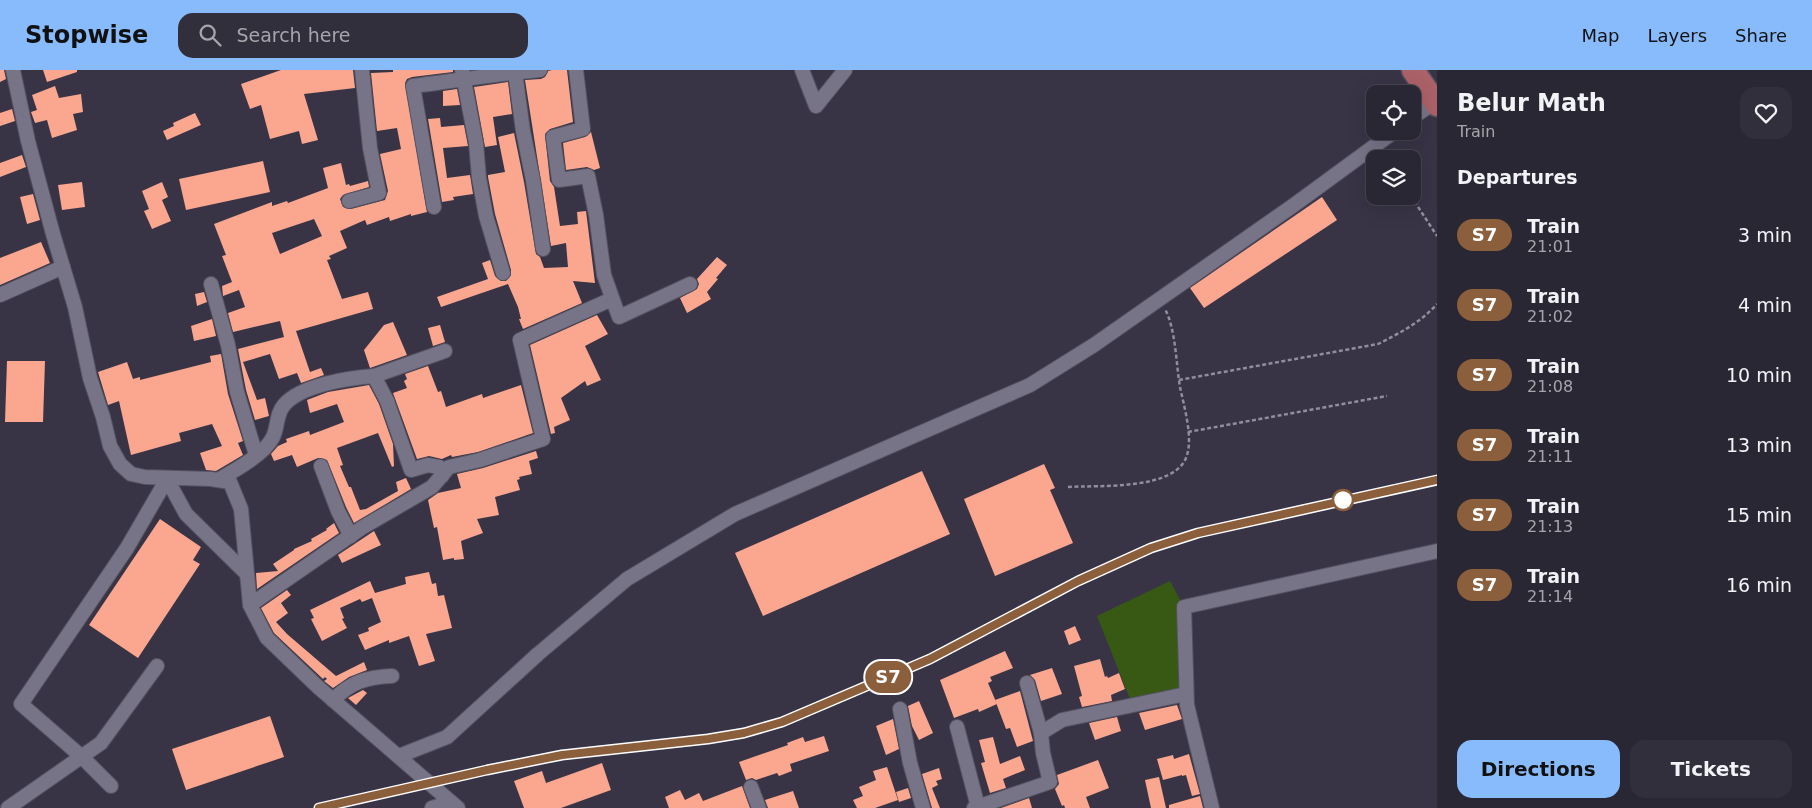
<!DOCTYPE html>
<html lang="en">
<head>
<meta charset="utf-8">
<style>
  body { margin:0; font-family:"DejaVu Sans",sans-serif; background:#322f3c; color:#f1f3f6; height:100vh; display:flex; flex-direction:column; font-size:19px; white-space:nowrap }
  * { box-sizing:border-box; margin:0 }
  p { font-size:16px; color:#a5a5ac }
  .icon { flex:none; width:28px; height:28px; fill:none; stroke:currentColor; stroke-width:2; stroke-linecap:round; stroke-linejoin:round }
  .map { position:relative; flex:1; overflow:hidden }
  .side { display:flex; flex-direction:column; background:#2a2734; width:375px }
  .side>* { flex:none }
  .badge { padding:0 10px; border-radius:16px; font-size:18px; line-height:32px }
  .fabs { position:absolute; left:1366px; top:15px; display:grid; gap:10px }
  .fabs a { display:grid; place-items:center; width:55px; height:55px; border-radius:10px; background:#2a2734; box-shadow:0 5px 20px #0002,0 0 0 1px #46444f; font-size:25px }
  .map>.badge { position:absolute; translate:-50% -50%; box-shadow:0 0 0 2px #fff }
  h2 { padding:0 20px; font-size:19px; line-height:45px }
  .round { display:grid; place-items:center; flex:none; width:52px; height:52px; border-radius:15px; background:#322f3c }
  .summary { display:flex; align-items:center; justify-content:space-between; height:85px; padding:0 20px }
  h1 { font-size:24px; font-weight:600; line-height:38px }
  .primary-button { display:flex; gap:10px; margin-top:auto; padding:10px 20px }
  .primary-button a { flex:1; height:58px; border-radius:15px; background:#87bbfb; color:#111; font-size:20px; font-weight:600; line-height:58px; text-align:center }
  .primary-button a+a { background:#322f3c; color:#f1f3f6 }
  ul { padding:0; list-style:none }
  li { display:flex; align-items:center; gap:15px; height:70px; padding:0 20px }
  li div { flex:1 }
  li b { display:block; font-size:19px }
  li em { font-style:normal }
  li .badge { min-width:55px; font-weight:700; text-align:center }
  header { display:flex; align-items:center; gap:30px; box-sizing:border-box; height:70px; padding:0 25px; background:#87bbfb; color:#111 }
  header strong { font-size:24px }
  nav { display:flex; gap:28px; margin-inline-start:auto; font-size:18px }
  .search { width:350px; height:45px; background:#322f3c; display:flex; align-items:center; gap:12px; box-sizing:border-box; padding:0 18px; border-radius:15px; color:#a5a5ac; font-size:19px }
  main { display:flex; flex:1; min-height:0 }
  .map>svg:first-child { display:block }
  .green { fill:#385913 }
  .building { fill:#fba68f; fill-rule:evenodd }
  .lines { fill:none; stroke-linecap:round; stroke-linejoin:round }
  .minor-casing { stroke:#545261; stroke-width:16 }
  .primary-casing { stroke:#545261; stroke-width:25 }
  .path { stroke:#908d9c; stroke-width:2.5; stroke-dasharray:4 2.5; stroke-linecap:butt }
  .minor { stroke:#777488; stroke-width:14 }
  .primary { stroke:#aa6167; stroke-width:22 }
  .rail-casing { stroke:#888594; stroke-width:5.5 }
  .rail { stroke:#383446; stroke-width:4; stroke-dasharray:11; stroke-linecap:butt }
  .line-casing { stroke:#fff; stroke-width:11 }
  .line { stroke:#8b5e3c; stroke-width:8 }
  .stop-dot { fill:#fff; stroke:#8b5e3c; stroke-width:2.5 }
</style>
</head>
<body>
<header>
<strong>Stopwise</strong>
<div class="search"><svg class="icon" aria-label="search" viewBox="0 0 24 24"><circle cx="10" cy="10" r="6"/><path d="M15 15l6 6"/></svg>Search here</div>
<nav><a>Map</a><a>Layers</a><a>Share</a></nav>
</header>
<main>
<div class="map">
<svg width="1437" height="738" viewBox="0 0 1437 738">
  <rect width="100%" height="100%" fill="#383446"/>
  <polygon class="green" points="1170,511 1184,537 1186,624 1132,634 1097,546"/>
  <g class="building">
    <polygon points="0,0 4,0 6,9 0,12"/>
    <polygon points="43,0 77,0 77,2 47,12"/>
    <polygon points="281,0 353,0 355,18 304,24 318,70 302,74 299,61 270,69 261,35 250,39 241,14"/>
    <path d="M393,0H453V2L412,7L407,9L405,13L427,142L411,146V144L390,151L389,147L367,155L365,150L340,161L347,178L329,186L331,189L327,190L342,229L368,222L373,239L296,261L310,302L321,298L324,305L301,313L297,303L279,309L270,284L243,292L257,330L265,328L269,346L255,350L246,320L238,279L284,267L280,251L233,262L228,243L245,237L239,220L223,226L222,216L232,212L222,186L226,185L214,154L272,132V136L287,131L288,133L328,118L323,98L341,93L346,115L349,114L350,116L368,111L369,117L343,125L340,129L343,137L351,139L385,130L388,121L380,84L401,79L397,58L377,61L371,3L393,2ZM314,149L322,166L280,184L272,163Z"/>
    <polygon points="552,0 567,0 573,52 550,59 545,64 550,111 554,117 560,156 578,154 577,142 586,141 595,213 573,211 582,233 523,259 519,249 521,249 518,237 508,214 441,237 437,227 488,209 482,193 490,190 495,206 501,211 506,211 511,205 511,200 495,144 488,107 488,105 505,102 498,67 514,63 524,112 536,184 540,187 544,198 568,197 566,173 551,176 525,10 541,9 545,7 548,1"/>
    <polygon points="508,12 512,44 493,47 497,75 485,77 474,17"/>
    <polygon points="55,16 59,28 81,24 83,42 73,44 77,60 52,68 47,50 35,53 31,42 37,40 32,25"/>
    <polygon points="457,19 460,35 443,36 443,21"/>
    <polygon points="12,39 15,51 0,56 0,43"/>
    <polygon points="195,43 201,55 167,70 163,61 174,56 173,53"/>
    <polygon points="440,48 441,57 464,55 468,76 443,78 447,108 470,105 473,124 453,127 454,130 442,132 428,49"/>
    <polygon points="591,62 600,98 594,100 587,97 566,100 563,73 585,67"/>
    <polygon points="22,85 26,97 0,107 0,93"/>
    <polygon points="263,91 270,122 186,140 179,109"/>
    <polygon points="82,112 85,137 62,140 58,115"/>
    <polygon points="162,112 168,127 162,130 171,151 152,159 144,141 149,139 142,121"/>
    <polygon points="33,124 40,150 27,154 20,127"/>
    <polygon points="1322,127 1337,150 1204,238 1190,218"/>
    <polygon points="41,172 50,193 0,215 0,188"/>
    <polygon points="717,187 727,195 716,208 718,209 707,222 711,229 687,243 680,228 697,219 699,214 697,209"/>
    <polygon points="204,222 207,232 197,236 195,224"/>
    <polygon points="597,245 608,264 585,276 601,310 587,316 585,311 561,328 570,350 554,357 555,363 551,364 530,275"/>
    <polygon points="212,249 216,266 194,271 191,256"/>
    <polygon points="393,252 407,285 370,298 364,280 384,255"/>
    <polygon points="440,255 445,272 433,276 428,258"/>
    <polygon points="221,284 228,324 243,371 238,373 243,385 216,401 206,400 200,383 222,376 212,354 179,363 181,371 131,385 119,331 108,335 98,302 127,292 133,309 140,307 140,310 211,292 210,286"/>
    <polygon points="7,291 45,291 43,352 5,352"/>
    <polygon points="428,296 438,322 441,321 446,337 482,324 483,328 521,315 533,363 478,382 452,387 451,385 442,389 429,386 417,389 393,323 407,318 404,311 407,309 405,304"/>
    <polygon points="369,315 379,334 393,374 394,396 392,397 378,363 337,378 343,395 340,396 349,417 351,417 360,440 366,439 398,421 396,412 406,408 411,419 354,453 346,437 327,390 318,388 297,397 292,385 274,391 271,384 278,376 287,372 286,369 309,361 310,365 344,352 337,334 310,343 307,330 328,322"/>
    <polygon points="536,381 538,388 529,391 532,404 519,407 520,409 517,410 520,420 495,427 499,445 477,449 483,463 461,471 464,489 454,490 454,488 443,490 437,457 434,458 428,430 438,423 461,418 457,404 483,398"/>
    <polygon points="1044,394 1055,418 1050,420 1073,473 995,506 964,429"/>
    <polygon points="922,401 950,464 763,546 735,483"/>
    <polygon points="160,449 201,477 193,490 200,494 138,588 89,555"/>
    <polygon points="334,453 339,463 257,519 256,503 278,501 273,494 294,480 294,479 312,471 311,469 327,460 326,459"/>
    <polygon points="374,461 381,475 342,493 338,485"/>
    <polygon points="429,502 432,514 436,513 438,526 444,525 452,558 426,564 435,591 419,596 409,566 389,573 389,570 365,580 358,565 369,561 368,558 381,552 372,528 362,532 360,529 340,538 344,548 342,549 347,558 322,571 311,549 314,548 310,540 370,511 375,523 406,514 405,507"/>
    <polygon points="287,520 291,525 281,533 288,543 276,552 287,564 336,606 364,592 367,600 349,607 333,618 324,611 327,609 325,607 323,609 274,563 261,538"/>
    <polygon points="1075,556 1081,570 1069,575 1064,561"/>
    <polygon points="1005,581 1013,598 990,607 992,611 988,613 997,634 979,642 978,639 954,648 940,610"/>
    <polygon points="1100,589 1105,607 1107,606 1108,608 1119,603 1125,619 1111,625 1112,631 1082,637 1079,627 1082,626 1074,596"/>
    <polygon points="1052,598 1062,624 1041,631 1035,610 1030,605"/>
    <polygon points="363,620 367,623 356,635 348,628"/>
    <polygon points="1020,621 1033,671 1017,677 1010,658 1006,659 995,630"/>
    <polygon points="919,631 933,663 919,670 912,656 908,636"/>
    <polygon points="1177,635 1182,649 1145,660 1139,643"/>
    <polygon points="270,646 284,687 186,720 172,679"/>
    <polygon points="1117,647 1121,661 1095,670 1089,653"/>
    <polygon points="893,649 899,679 886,685 876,656"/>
    <polygon points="824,666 829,681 790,694 792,701 779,706 777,703 756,710 752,708 746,710 739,692 788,675 787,673 803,667 805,672"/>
    <polygon points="993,667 1000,694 1020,686 1025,700 1003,709 1006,718 990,723 981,693 985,692 979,670"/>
    <polygon points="1189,684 1200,724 1192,726 1186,705 1182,706 1182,705 1163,710 1157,689 1173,685 1174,689"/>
    <polygon points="1098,690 1109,718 1086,727 1090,738 1065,738 1064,735 1062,736 1055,719 1059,714 1057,705"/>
    <polygon points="602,693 611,720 561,738 524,738 514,711 542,701 546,713"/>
    <polygon points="887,697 898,730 875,738 857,738 853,730 863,726 859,717 876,710 873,701"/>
    <polygon points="939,698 942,709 936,711 938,715 932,718 940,738 932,738 922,704"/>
    <polygon points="1159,707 1166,738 1151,738 1145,710"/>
    <polygon points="742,716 750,738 669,738 665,727 680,720 685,730 699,723 703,731"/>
    <polygon points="908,718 911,728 899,732 896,722"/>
    <polygon points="793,721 799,738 768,738 765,730"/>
    <polygon points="1200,726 1203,738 1169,738 1169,735"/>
    <polygon points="1029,728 1032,738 1001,738"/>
  </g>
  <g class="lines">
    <defs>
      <g id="minor">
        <polyline points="13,0 28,71 53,164 75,237 90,308 103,347 110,376 120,394 131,404 145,407 211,409 230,412 241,439 250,535 267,568 318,617 458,738"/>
        <polyline points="462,0 476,73 479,108 486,146 503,203"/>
        <polyline points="576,0 583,59 553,67 559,110 588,106 596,145 604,205 619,247 690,214"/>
        <polyline points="802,0 816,36 845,0"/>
        <polyline points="515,2 523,61 533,110 543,179"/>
        <polyline points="1412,48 1435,32"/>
        <polyline points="349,131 379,123 370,78 362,0"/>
        <path d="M434,137L413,16C455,11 497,4 540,0"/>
        <polyline points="211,214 228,275 237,322 256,385"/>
        <polyline points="0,225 63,197"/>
        <polyline points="321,396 338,441 351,466"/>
        <polyline points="442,406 439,397 428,395 411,400 387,331 374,306 445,281"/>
        <path d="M218,410C234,401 265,384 273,367C278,357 276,344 284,335C301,315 348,308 374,306"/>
        <polyline points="250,535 363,457 432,417 449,397 480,390 543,369 520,270 612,229"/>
        <polyline points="1027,613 1041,663"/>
        <path d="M333,630C351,612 366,607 392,606"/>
        <polyline points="900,639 910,693 923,738"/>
        <polyline points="957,657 978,737"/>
        <polyline points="399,686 447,667 538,584 627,509 735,444 1030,315 1094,275 1294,135 1395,61"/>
        <polyline points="111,716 82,687 21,634 127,478 167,409 186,444 246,503"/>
        <polyline points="751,717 759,738"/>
        <polyline points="8,738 101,673 157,596"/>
        <polyline points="432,738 451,732"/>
        <polyline points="974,738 1050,712 1043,683 1041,663 1062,650 1186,624"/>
        <polyline points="1212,738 1187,635 1184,537 1437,481"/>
      </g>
      <polyline id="primary" points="1413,0 1437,35"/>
    </defs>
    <use href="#minor" class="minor-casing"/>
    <use href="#primary" class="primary-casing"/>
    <g class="path">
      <polyline points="1411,126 1437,166"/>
      <path d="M1179,310L1378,274C1400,263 1421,252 1437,234"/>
      <polyline points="1188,362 1387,326"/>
      <path d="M1068,417C1098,415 1177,421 1187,385C1193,367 1184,336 1180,317C1176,294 1176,260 1165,239"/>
    </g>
    <use href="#minor" class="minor"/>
    <use href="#primary" class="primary"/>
    <defs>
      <polyline id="rail" points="319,738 487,700 562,685 708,669 744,663 781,652 930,589 1078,511 1151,478 1198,463 1437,410"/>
    </defs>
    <use href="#rail" class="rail-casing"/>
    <use href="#rail" class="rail"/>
  </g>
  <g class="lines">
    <defs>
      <polyline id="line" points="319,738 487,700 562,685 708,669 744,663 782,652 930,589 1078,511 1151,478 1198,463 1437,410"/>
    </defs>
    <use href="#line" class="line-casing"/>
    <use href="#line" class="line"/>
  </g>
  <circle class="stop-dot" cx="1343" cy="430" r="10"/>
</svg>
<div class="fabs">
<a><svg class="icon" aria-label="locate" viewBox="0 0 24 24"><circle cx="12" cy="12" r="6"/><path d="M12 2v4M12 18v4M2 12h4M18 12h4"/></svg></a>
<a><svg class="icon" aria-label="layers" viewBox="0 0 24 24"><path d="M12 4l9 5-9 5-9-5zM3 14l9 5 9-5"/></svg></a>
</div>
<b class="badge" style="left:888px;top:607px;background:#8b5e3c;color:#fff">S7</b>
</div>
<section class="side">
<div class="summary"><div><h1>Belur Math</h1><p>Train</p></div><a class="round"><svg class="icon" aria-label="heart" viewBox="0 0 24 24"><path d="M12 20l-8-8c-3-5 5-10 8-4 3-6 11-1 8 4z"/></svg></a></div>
<h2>Departures</h2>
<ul>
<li><span class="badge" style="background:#8b5e3c;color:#fff">S7</span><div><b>Train</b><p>21:01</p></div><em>3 min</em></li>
<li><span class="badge" style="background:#8b5e3c;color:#fff">S7</span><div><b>Train</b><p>21:02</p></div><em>4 min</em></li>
<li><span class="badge" style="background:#8b5e3c;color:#fff">S7</span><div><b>Train</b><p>21:08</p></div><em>10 min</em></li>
<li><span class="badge" style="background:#8b5e3c;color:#fff">S7</span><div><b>Train</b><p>21:11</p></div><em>13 min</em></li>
<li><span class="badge" style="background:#8b5e3c;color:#fff">S7</span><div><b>Train</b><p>21:13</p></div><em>15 min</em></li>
<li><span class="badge" style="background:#8b5e3c;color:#fff">S7</span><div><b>Train</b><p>21:14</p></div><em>16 min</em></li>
</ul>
<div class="primary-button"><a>Directions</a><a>Tickets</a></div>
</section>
</main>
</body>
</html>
